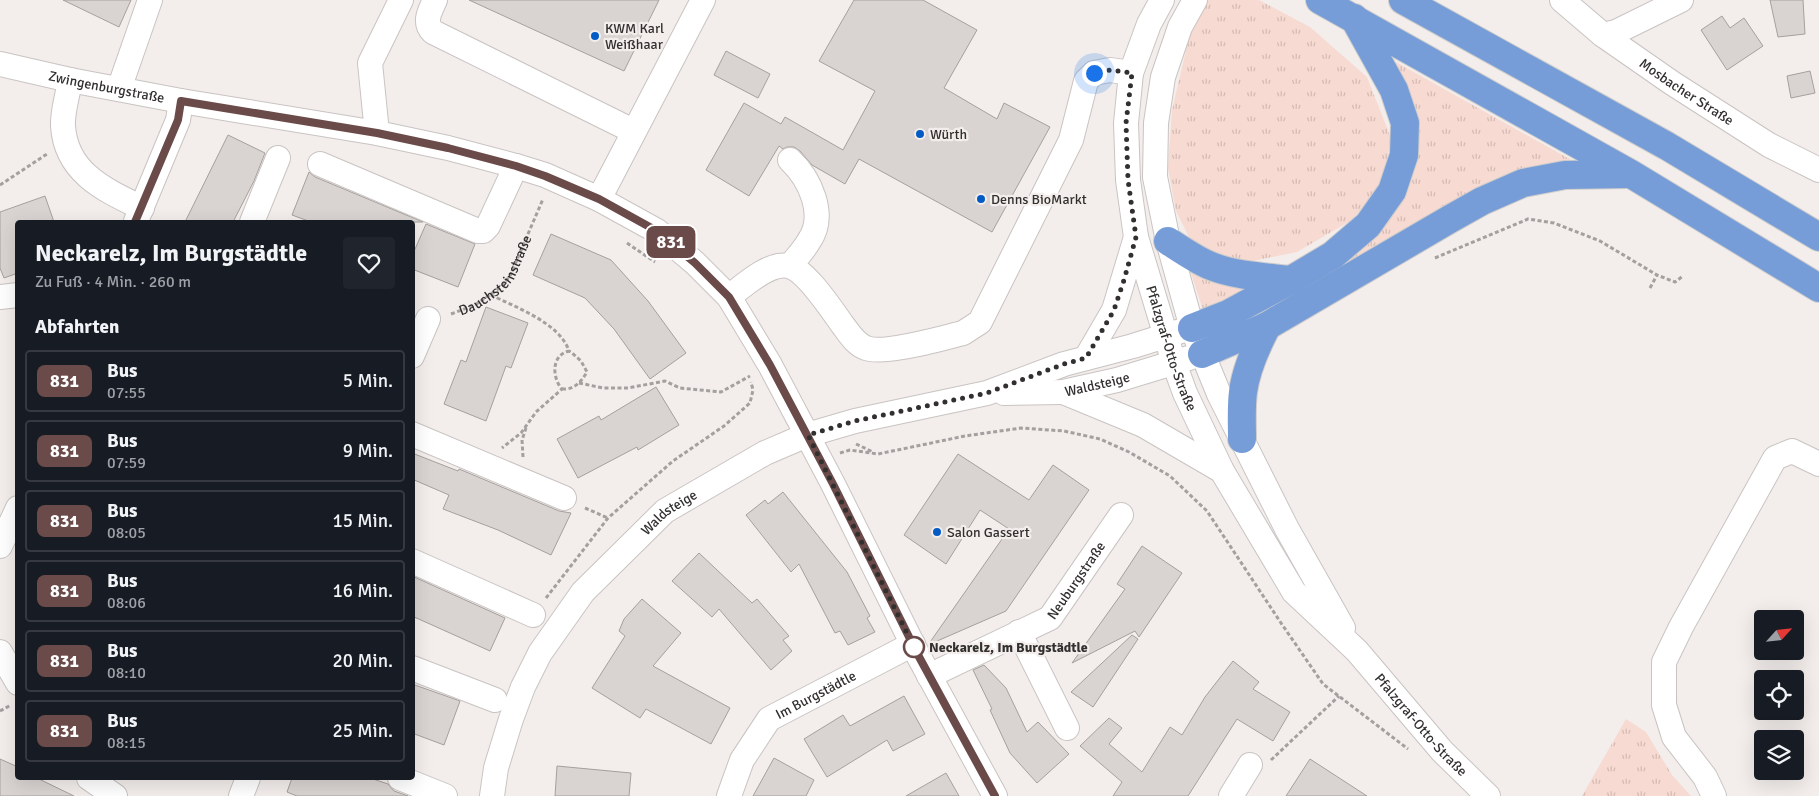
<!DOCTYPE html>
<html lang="de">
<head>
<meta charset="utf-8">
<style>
  body { margin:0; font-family:Signika,sans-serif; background:#20242c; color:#f1f3f6; height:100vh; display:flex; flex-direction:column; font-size:19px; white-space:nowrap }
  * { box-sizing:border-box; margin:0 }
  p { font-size:16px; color:#9ea1a6 }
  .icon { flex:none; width:28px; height:28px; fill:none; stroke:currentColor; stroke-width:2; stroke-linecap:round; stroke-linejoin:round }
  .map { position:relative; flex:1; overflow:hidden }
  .drawer { position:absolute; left:15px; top:220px; width:400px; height:560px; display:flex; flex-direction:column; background:#171b24; border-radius:5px; box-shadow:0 5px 20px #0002 }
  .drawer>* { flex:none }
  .badge { padding:0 10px; border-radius:8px; font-size:18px; line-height:32px }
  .needle { width:32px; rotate:63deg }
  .controls { position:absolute; left:1754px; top:610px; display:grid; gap:10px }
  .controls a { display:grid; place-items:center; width:50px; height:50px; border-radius:5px; background:#171b24; box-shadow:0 5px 20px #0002; font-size:25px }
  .you { position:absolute; width:25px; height:25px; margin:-12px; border:4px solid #fff; border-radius:50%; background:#1a73e8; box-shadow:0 0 0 8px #1a73e833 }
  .map>.badge { position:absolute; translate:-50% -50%; box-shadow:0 0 0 2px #fff }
  h2 { padding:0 20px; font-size:19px; line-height:45px }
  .round { display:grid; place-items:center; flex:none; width:52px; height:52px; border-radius:5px; background:#20242c }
  .overview { display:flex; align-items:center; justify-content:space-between; height:85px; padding:0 20px }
  h1 { font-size:24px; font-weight:700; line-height:38px }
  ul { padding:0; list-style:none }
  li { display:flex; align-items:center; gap:15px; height:62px; margin:0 10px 8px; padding:0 10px; border:2px solid #363941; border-radius:5px }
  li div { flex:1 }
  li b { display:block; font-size:19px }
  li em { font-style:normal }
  li .badge { min-width:55px; font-weight:700; text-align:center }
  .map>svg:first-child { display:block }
  .grass { fill:url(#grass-tufts) }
  .building { fill:#d9d4d2; stroke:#a5a09e }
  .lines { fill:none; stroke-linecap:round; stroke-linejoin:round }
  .minor-casing { stroke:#c9c4c2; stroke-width:26 }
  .highway-casing { stroke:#cecdcd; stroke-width:30 }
  .path { stroke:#a4a09f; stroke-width:3; stroke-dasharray:4 2.5; stroke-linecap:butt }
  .minor { stroke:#fff; stroke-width:24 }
  .highway { stroke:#769dd7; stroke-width:28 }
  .line-casing { stroke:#fff; stroke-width:11 }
  .line { stroke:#6a4b49; stroke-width:8 }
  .walk { stroke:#32302f; stroke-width:5; stroke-dasharray:0 9 }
  .poi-dot { fill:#025bc4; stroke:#f3eeec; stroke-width:2 }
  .stop-dot { fill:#fff; stroke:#6a4b49; stroke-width:2.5 }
  .labels { text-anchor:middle; stroke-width:4.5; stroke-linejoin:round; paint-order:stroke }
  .poi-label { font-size:14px; fill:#32302f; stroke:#f3eeec; text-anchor:start }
  .street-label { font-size:14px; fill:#32302f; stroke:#f3eeec }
  .stop-label { font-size:14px; font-weight:bold; fill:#32302f; stroke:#f3eeec; text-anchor:start }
</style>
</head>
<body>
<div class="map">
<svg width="1819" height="796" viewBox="0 0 1819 796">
  <defs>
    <pattern id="grass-tufts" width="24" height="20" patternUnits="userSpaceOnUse" patternTransform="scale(1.25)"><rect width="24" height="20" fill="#f7dad1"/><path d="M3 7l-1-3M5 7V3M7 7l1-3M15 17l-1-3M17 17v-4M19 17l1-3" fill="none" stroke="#d4bbb4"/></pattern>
  </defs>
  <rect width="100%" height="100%" fill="#f3eeec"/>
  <g class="grass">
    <polygon points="1205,0 1259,0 1310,27 1367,77 1391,138 1383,183 1352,220 1297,252 1238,264 1210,254 1191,241 1176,211 1168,168 1172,110 1193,21"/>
    <polygon points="1394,61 1584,167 1251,318 1312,282 1366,245 1390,219 1403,195 1416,118 1409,90"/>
    <polygon points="1190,270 1253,286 1203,310"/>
    <polygon points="1626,719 1646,732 1672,775 1691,796 1582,796"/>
  </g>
  <g class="building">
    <polygon points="63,0 131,0 119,27"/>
    <polygon points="469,0 659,0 624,71"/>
    <polygon points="854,0 923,0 977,30 944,88 997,119 1004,103 1050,127 992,232 859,159 845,184 812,165 800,151 794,147 787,147 783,149 779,146 749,196 706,170 744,103 781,124 785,117 843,150 875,91 819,61"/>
    <polygon points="1770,0 1803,0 1805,34 1778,37"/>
    <polygon points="1722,16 1730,28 1744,18 1763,46 1727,70 1701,30"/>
    <polygon points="726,51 770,74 758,98 714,75"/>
    <polygon points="1810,71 1815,93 1791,98 1787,76"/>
    <polygon points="228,135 265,153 254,181 233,222 185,222"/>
    <polygon points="309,172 315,177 423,222 311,222 292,215"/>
    <polygon points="45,196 54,222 18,222 18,273 4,278 0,268 0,212"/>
    <polygon points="426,224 475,244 458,287 412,269 412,256"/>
    <polygon points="551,234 611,260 648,301 686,353 650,379 614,329 585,298 533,275"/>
    <polygon points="486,307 528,323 511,368 506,366 486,421 444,404 461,360 466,362"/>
    <polygon points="656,387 679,425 638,450 637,447 578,478 557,439 599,416 601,420"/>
    <polygon points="412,453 458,471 459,469 559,511 571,513 551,555 498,530 443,509 449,495 412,479"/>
    <polygon points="958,454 1029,500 1053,465 1089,490 1006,611 928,645 1009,529 980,510 946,564 904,535"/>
    <polygon points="783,492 847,572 870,616 867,618 875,632 848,645 840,631 835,633 799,564 791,572 746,515 765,500 768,504"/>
    <polygon points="1142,546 1182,573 1139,637 1135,631 1072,663 1125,589 1117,584"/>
    <polygon points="699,553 752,603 757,599 789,636 783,640 792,651 771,670 719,609 712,617 672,581"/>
    <polygon points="412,576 505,618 490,651 412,616"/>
    <polygon points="642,599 681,633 653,666 730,708 711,744 646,709 640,718 592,688 625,636 619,631 624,619"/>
    <polygon points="1132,635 1138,639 1093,707 1071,692"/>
    <polygon points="1233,661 1259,682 1253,689 1290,712 1273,741 1237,719 1188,796 1113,796 1122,782 1080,746 1109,718 1122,728 1109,744 1142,772 1170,727 1182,735 1205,697"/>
    <polygon points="984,665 1006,688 1027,732 1038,722 1069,754 1037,783 1010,753 990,710 992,709 973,670"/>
    <polygon points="412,684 460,701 444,745 412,733"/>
    <polygon points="904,696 925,734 893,751 887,740 827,777 804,739 843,715 850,726"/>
    <polygon points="774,758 814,780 806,796 753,796"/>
    <polygon points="0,759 18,767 18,778 37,778 74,796 0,796"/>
    <polygon points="1310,759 1367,796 1286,796"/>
    <polygon points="557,766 631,773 629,796 555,796"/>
    <polygon points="946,773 959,796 906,796"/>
    <polygon points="292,778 370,778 388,784 394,791 408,796 297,796 287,792"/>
  </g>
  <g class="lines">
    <defs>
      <g id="minor">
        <path d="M435,0C430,11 423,22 433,32L633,131"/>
        <path id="s2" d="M1162,0L1149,24L1131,73L1126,123L1128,180L1136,237L1174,363L1185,393L1222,471L1294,592L1357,651L1442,751L1488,796"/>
        <polyline points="1195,0 1180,27 1163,77 1156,123 1155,177 1168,241 1192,328 1219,394 1287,529 1343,628"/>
        <path id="s3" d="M1562,0L1603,35L1672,83L1769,145L1819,170"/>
        <polyline points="1603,35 1616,32 1681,0"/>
        <path id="s4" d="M0,64L70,80L181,101L377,133L448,148L516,166L545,175L599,199L657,231L695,263L729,297L770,365L833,484L918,655L995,796"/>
        <path d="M70,80C68,95 62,112 63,126C66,173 105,190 142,208"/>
        <polyline points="119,89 150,0"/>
        <polyline points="377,133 370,63 401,0"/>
        <polyline points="320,164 478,231 483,231 488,226 516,166"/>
        <polyline points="599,199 703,0"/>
        <polyline points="136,221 178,120 181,101"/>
        <polyline points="252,222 278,158"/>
        <path d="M790,266C796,258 804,250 809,241C827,215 810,179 790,160"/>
        <polyline points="0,297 18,295"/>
        <path d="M729,297C743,286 769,262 788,266C805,269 832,310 842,324C849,333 855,344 866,348C884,355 942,338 963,333L980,322L1071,140L1086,81L1094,73L1110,70L1131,73"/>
        <polyline points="412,356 428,319"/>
        <polyline points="1086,358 1114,310 1136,237"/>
        <polyline points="1063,392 1143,425 1222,471"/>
        <path id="s5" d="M1004,393L1063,392L1117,380L1189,358"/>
        <polyline points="412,434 564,498"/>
        <polyline points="0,546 18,508"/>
        <polyline points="412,561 533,615"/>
        <polyline points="1019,632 1067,728"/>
        <polyline points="0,652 18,683"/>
        <polyline points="412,668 495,700"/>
        <path id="s6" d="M929,676L1050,618L1121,515"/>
        <polyline points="89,778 115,796"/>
        <polyline points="400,778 445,796"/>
        <polyline points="241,796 248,778"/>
        <path id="s7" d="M492,796L496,768L511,719L523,687L540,653L583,592L665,511L765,453L807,435L855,421L987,393L1064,364L1133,346L1181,331"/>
        <path id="s8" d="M729,796L742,760L769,719L913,644"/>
        <polyline points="1231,796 1250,765"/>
        <polyline points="1714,796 1705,777 1674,737 1664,705 1664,662 1681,627 1775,458 1792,451 1819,464"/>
      </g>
      <g id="highway">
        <polyline points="1320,0 1631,174 1819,288"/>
        <polyline points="1403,0 1667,146 1819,237"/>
        <path d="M1168,241C1182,250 1196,260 1211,266C1236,276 1265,277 1291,280"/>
        <polyline points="1192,328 1228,314 1291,280 1333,255 1368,225 1392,191 1404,155 1405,123 1394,90 1354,18"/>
        <polyline points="1202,354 1267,326 1450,219 1482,201 1523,183 1565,175 1629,174"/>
        <path d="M1242,439C1242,424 1241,407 1243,392C1246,369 1256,347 1267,326"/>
      </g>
    </defs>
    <use href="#minor" class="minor-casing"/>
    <use href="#highway" class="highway-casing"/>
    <g class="path">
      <polyline points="0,185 47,154"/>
      <polyline points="627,243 655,262"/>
      <polyline points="1435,258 1528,219 1554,223 1600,241 1657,275 1675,282 1683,276"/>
      <polyline points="1650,288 1657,275"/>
      <path d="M491,295C515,307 560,323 569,351C551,355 552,378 562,389L536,412L521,433L502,448"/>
      <path id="s1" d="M451,314L475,305L501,287L510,276L543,199"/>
      <polyline points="579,383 603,388 628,388 665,381 680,388 721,392 750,376"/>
      <path d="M562,389C574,390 581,382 587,372L581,361L571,352L569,351"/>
      <polyline points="856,444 873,452"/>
      <polyline points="840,453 850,450 878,454 965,436 1021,428 1064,431 1100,439 1129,452 1170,476 1207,511 1281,623 1323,684 1408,749"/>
      <polyline points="523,457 522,440 526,428"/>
      <polyline points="585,508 608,518"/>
      <polyline points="546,598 608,518 673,461 724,426 750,403 753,390 751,382"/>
      <polyline points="0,711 11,705"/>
      <polyline points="1271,760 1339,696"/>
    </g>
    <use href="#minor" class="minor"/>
    <use href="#highway" class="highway"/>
  </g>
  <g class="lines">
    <defs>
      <polyline id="line" points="135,222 178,120 181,101 377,133 448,148 516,166 545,176 599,199 657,231 695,263 729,297 770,365 833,484 918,655 995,796"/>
    </defs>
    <use href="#line" class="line-casing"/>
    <use href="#line" class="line"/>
    <polyline class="walk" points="914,647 808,435 855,421 987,393 1064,364 1086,358 1114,310 1124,280 1136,237 1128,180 1126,123 1132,73 1110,70 1094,73"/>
  </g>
  <g class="poi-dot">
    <circle cx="595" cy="36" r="5"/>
    <circle cx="920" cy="134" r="5"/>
    <circle cx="981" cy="199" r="5"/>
    <circle cx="937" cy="532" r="5"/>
  </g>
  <circle class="stop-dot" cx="914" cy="647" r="10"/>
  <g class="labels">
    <g class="poi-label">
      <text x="605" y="33">KWM Karl<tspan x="605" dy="16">Weißhaar</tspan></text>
      <text x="930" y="139">Würth</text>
      <text x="991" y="204">Denns BioMarkt</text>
      <text x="947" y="537">Salon Gassert</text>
    </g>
    <g class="street-label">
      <text dy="5" stroke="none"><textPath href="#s4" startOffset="109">Zwingenburgstraße</textPath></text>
      <text dy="5" stroke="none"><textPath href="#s3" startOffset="155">Mosbacher Straße</textPath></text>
      <text dy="5" stroke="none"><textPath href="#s1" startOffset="62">Dauchsteinstraße</textPath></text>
      <text dy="5" stroke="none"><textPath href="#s2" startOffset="361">Pfalzgraf-Otto-Straße</textPath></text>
      <text dy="5" stroke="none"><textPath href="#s5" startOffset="94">Waldsteige</textPath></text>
      <text dy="5" stroke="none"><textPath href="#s7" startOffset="344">Waldsteige</textPath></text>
      <text dy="5" stroke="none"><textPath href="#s6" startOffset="180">Neuburgstraße</textPath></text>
      <text dy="5" stroke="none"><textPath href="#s8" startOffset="140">Im Burgstädtle</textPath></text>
      <text dy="5" stroke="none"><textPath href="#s2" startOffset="819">Pfalzgraf-Otto-Straße</textPath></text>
    </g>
    <g class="stop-label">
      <text x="929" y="652">Neckarelz, Im Burgstädtle</text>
    </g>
  </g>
</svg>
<div class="controls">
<a><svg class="needle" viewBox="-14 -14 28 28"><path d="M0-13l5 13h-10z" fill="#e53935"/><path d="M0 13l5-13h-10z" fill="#9ea1a6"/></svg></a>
<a><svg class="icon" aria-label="locate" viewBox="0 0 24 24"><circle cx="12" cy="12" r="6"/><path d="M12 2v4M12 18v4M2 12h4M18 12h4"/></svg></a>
<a><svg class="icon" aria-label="layers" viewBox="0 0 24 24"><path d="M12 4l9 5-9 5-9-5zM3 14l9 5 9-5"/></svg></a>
</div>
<div class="you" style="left:1094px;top:73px"></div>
<b class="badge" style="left:671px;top:242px;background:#6a4b49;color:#fff">831</b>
<section class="drawer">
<div class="overview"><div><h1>Neckarelz, Im Burgstädtle</h1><p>Zu Fuß · 4 Min. · 260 m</p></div><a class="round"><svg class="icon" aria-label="heart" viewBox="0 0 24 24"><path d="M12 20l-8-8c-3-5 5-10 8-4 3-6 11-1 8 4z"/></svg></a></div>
<h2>Abfahrten</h2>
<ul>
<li><span class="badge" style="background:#6a4b49;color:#fff">831</span><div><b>Bus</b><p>07:55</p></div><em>5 Min.</em></li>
<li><span class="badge" style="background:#6a4b49;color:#fff">831</span><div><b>Bus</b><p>07:59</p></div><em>9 Min.</em></li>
<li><span class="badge" style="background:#6a4b49;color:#fff">831</span><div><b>Bus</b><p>08:05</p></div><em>15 Min.</em></li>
<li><span class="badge" style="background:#6a4b49;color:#fff">831</span><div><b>Bus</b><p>08:06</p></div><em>16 Min.</em></li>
<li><span class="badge" style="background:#6a4b49;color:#fff">831</span><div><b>Bus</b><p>08:10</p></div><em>20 Min.</em></li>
<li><span class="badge" style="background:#6a4b49;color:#fff">831</span><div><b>Bus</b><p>08:15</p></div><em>25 Min.</em></li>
</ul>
</section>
</div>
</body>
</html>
